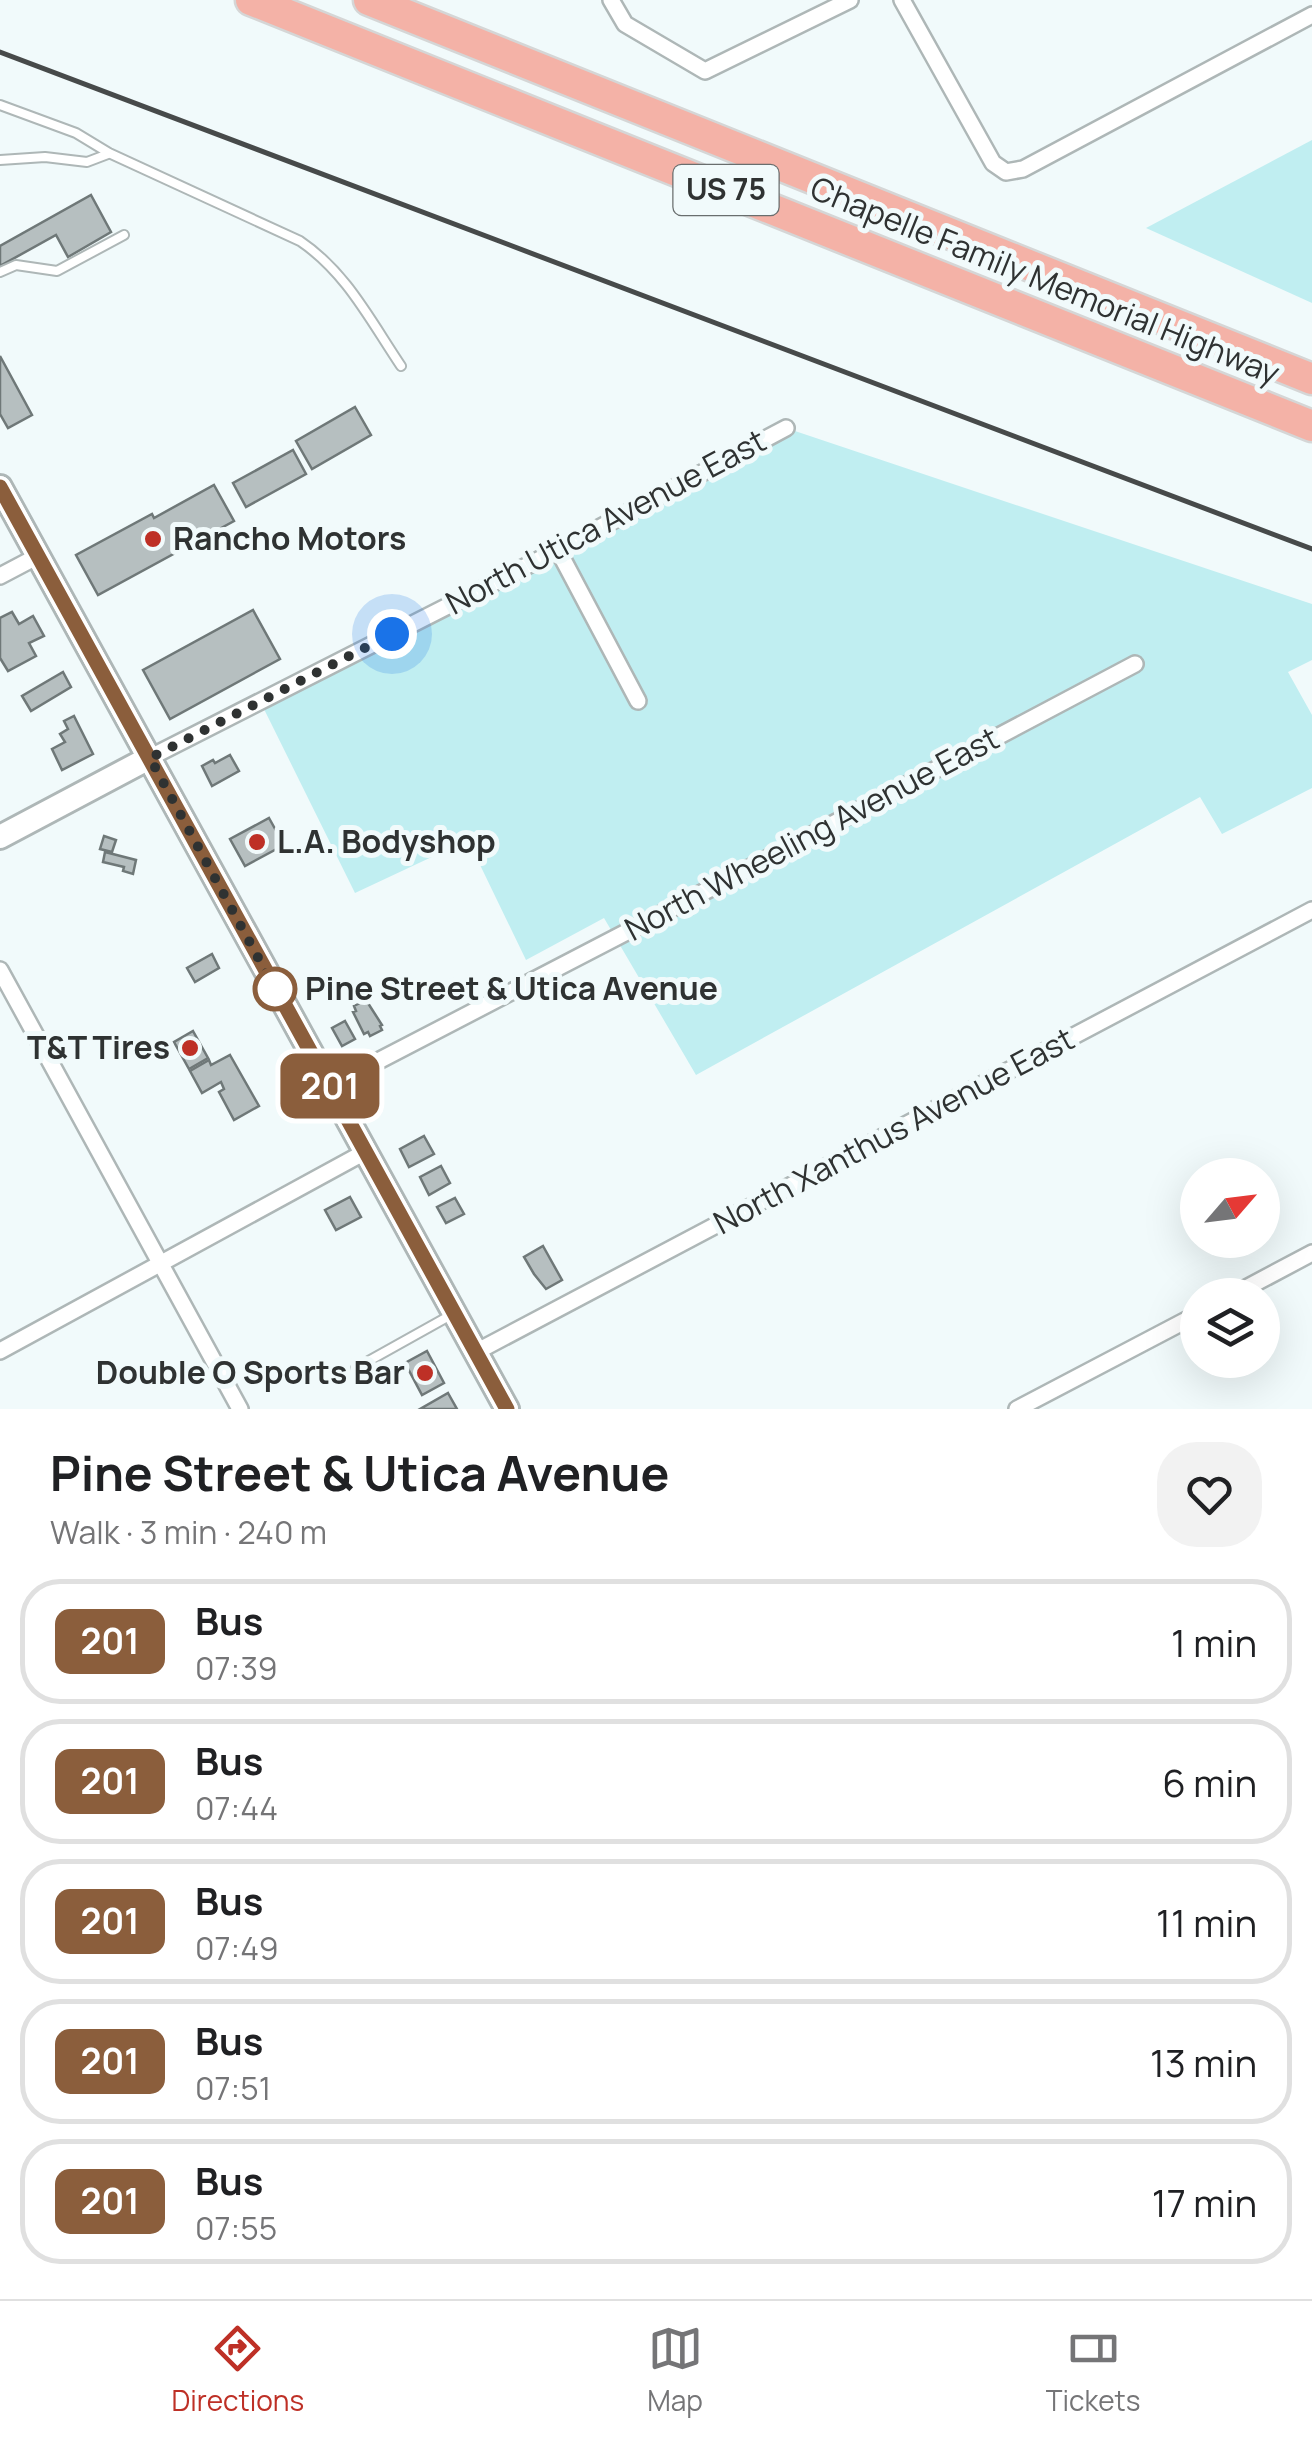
<!DOCTYPE html>
<html lang="en">
<head>
<meta charset="utf-8">
<style>
  body { margin:0; font-family:Manrope,sans-serif; background:#f2f2f2; color:#202124; height:100vh; display:flex; flex-direction:column; font-size:38px; white-space:nowrap }
  * { box-sizing:border-box; margin:0 }
  p { font-size:32px; color:#757577 }
  .icon { flex:none; width:55px; height:55px; fill:none; stroke:currentColor; stroke-width:2; stroke-linecap:round; stroke-linejoin:round }
  .map { position:relative; height:1409px; overflow:hidden }
  .panel { display:flex; flex-direction:column; background:#fff; flex:1 }
  .panel>* { flex:none }
  .badge { padding:0 20px; border-radius:15px; font-size:35px; line-height:65px }
  .needle { width:65px; rotate:62deg }
  .buttons { position:absolute; left:1180px; top:1158px; display:grid; gap:20px }
  .buttons a { display:grid; place-items:center; width:100px; height:100px; border-radius:50%; background:#fff; box-shadow:0 10px 40px #0002; font-size:50px }
  .you { position:absolute; width:50px; height:50px; margin:-25px; border:8px solid #fff; border-radius:50%; background:#1a73e8; box-shadow:0 0 0 15px #1a73e833 }
  .map>.badge { position:absolute; translate:-50% -50%; box-shadow:0 0 0 5px #fff }
  .round { display:grid; place-items:center; flex:none; width:105px; height:105px; border-radius:40px; background:#f2f2f2 }
  .summary { display:flex; align-items:center; justify-content:space-between; height:170px; padding:0 50px }
  h1 { font-size:48px; font-weight:700; line-height:75px }
  ul { padding:0; list-style:none }
  li { display:flex; align-items:center; gap:30px; height:125px; margin:0 20px 15px; padding:0 30px; border:5px solid #e0e0e0; border-radius:40px }
  li div { flex:1 }
  li b { display:block; font-size:38px }
  li em { font-style:normal }
  li .badge { min-width:110px; font-weight:700; text-align:center }
  .tab-bar { display:flex; justify-content:space-around; align-items:center; height:140px; border-top:2px solid #e0e0e0; background:#fff; font-size:28px; color:#757577 }
  .tab-bar a { display:grid; justify-items:center; gap:5px }
  .tab-bar .active { color:#be3026 }
  .map>svg:first-child { display:block }
  .green { fill:#c0eef1 }
  .building { fill:#b6bfc0; stroke:#6f7878; stroke-width:2.5 }
  .lines { fill:none; stroke-linecap:round; stroke-linejoin:round }
  .service-casing { stroke:#aeb7b7; stroke-width:12 }
  .minor-casing { stroke:#aeb7b7; stroke-width:20 }
  .secondary-casing { stroke:#aeb7b7; stroke-width:28 }
  .motorway-casing { stroke:#d5d6d6; stroke-width:35 }
  .service { stroke:#fff; stroke-width:8 }
  .minor { stroke:#fff; stroke-width:15 }
  .secondary { stroke:#fff; stroke-width:22 }
  .motorway { stroke:#f4b2a7; stroke-width:30 }
  .rail { stroke:#474a4a; stroke-width:5 }
  .line-casing { stroke:#fff; stroke-width:22 }
  .line { stroke:#8b5e3c; stroke-width:15 }
  .walk { stroke:#2f3232; stroke-width:10; stroke-dasharray:0 18 }
  .poi-dot { fill:#be3026; stroke:#f1fafb; stroke-width:4 }
  .stop-dot { fill:#fff; stroke:#8b5e3c; stroke-width:5 }
  .labels { text-anchor:middle; stroke-width:10; stroke-linejoin:round; paint-order:stroke }
  .shield { fill:#f1fafb; stroke:#696e6e; stroke-width:2.5 }
  .shield-label { font-size:30px; font-weight:bold; fill:#2f3232 }
  .street-label { font-size:32px; fill:#2f3232; stroke:#f1fafb }
  .poi-label { font-size:32px; font-weight:bold; fill:#2f3232; stroke:#f1fafb; text-anchor:start }
  .stop-label { font-size:32px; font-weight:bold; fill:#2f3232; stroke:#f1fafb; text-anchor:start }
</style>
</head>
<body>
<div class="map">
<svg width="1312" height="1409" viewBox="0 0 1312 1409">
  <rect width="100%" height="100%" fill="#f1fafb"/>
  <g class="green">
    <polygon points="1312,140 1312,303 1146,228"/>
    <polygon points="786,428 1312,604 1312,660 1288,672 1312,715 1312,788 1222,834 1200,797 696,1075 604,918 526,960 468,840 355,893 260,701"/>
  </g>
  <g class="building">
    <polygon points="91,195 111,232 68,257 56,235 0,266 0,246"/>
    <polygon points="0,356 32,415 8,428 0,414"/>
    <polygon points="355,407 371,435 312,469 296,441"/>
    <polygon points="293,450 306,474 246,507 233,483"/>
    <polygon points="214,485 234,521 98,595 76,555 152,514 154,518"/>
    <polygon points="253,610 280,659 170,719 143,670"/>
    <polygon points="12,612 19,624 33,616 44,636 29,643 36,656 8,671 0,658 0,618"/>
    <polygon points="63,672 71,687 31,711 22,696"/>
    <polygon points="74,716 93,754 62,770 52,749 65,742 60,734 68,729 64,721"/>
    <polygon points="230,755 239,771 212,786 202,766 213,760 215,763"/>
    <polygon points="269,818 284,845 245,866 230,839"/>
    <polygon points="104,836 116,840 112,852 100,849"/>
    <polygon points="105,852 136,860 133,874 123,871 124,867 103,862"/>
    <polygon points="212,954 219,968 195,982 187,968"/>
    <polygon points="366,1000 382,1025 380,1026 382,1030 370,1036 368,1032 364,1034 353,1012 356,1011 354,1006"/>
    <polygon points="345,1021 355,1039 342,1046 332,1028"/>
    <polygon points="193,1031 208,1058 189,1069 174,1042"/>
    <polygon points="230,1055 259,1106 234,1120 219,1092 224,1089 221,1082 202,1093 190,1071 209,1060 211,1065"/>
    <polygon points="424,1136 434,1154 409,1167 400,1149"/>
    <polygon points="441,1166 450,1183 429,1195 420,1177"/>
    <polygon points="350,1197 361,1217 336,1230 325,1210"/>
    <polygon points="455,1198 464,1214 446,1223 437,1207"/>
    <polygon points="543,1246 562,1280 546,1289 534,1274 524,1257"/>
    <polygon points="427,1351 444,1383 422,1395 405,1363"/>
    <polygon points="448,1393 457,1409 420,1409"/>
  </g>
  <g class="lines">
    <defs>
      <g id="service">
        <path d="M0,105L76,133L109,153L300,241C346,272 370,320 401,366"/>
        <polyline points="0,160 45,157 87,162 108,154"/>
        <polyline points="0,272 16,265 57,271 124,235"/>
        <polyline points="356,1368 451,1315"/>
      </g>
      <g id="minor">
        <polyline points="611,0 625,24 705,71 850,0"/>
        <polyline points="902,0 993,163 1006,172 1023,169 1312,15"/>
        <polyline points="558,550 638,701"/>
        <polyline points="0,576 38,556"/>
        <polyline points="149,758 558,550 786,428"/>
        <polyline points="0,970 240,1409"/>
        <polyline points="330,1086 723,882 1135,664"/>
        <polyline points="1233,1295 1312,1253"/>
        <polyline points="0,1351 365,1152"/>
        <polyline points="476,1352 1312,910"/>
        <polyline points="1017,1409 1198,1314"/>
      </g>
      <g id="secondary">
        <polyline points="0,487 507,1409"/>
        <polyline points="0,837 149,758"/>
      </g>
      <g id="motorway">
        <polyline points="251,0 1312,426"/>
        <polyline points="369,0 1312,379"/>
      </g>
    </defs>
    <use href="#service" class="service-casing"/>
    <use href="#minor" class="minor-casing"/>
    <use href="#secondary" class="secondary-casing"/>
    <use href="#motorway" class="motorway-casing"/>
    <use href="#service" class="service"/>
    <use href="#minor" class="minor"/>
    <use href="#secondary" class="secondary"/>
    <use href="#motorway" class="motorway"/>
    <polyline class="rail" points="0,52 1312,549"/>
  </g>
  <g class="lines">
    <defs>
      <polyline id="line" points="0,487 507,1409"/>
    </defs>
    <use href="#line" class="line-casing"/>
    <use href="#line" class="line"/>
    <polyline class="walk" points="275,989 150,758 392,634"/>
  </g>
  <g class="poi-dot">
    <circle cx="153" cy="539" r="10"/>
    <circle cx="257" cy="842" r="10"/>
    <circle cx="190" cy="1048" r="10"/>
    <circle cx="425" cy="1373" r="10"/>
  </g>
  <circle class="stop-dot" cx="275" cy="989" r="20"/>
  <g class="labels">
    <rect class="shield" x="673.5" y="165" width="105" height="50" rx="8"/>
    <g class="shield-label">
      <text x="726" y="200">US 75</text>
    </g>
    <g class="street-label">
      <text transform="translate(1045 281) rotate(22)" y="11">Chapelle Family Memorial Highway</text>
      <text transform="translate(606 522) rotate(-28)" y="11">North Utica Avenue East</text>
      <text transform="translate(812 834) rotate(-28)" y="11">North Wheeling Avenue East</text>
      <text transform="translate(894 1131) rotate(-28)" y="11">North Xanthus Avenue East</text>
    </g>
    <g class="poi-label">
      <text x="173" y="550">Rancho Motors</text>
      <text x="277" y="853">L.A. Bodyshop</text>
      <text x="170" y="1059" text-anchor="end">T&amp;T Tires</text>
      <text x="405" y="1384" text-anchor="end">Double O Sports Bar</text>
    </g>
    <g class="stop-label">
      <text x="305" y="1000">Pine Street &amp; Utica Avenue</text>
    </g>
  </g>
</svg>
<div class="buttons">
<a><svg class="needle" viewBox="-14 -14 28 28"><path d="M0-13l5 13h-10z" fill="#e53935"/><path d="M0 13l5-13h-10z" fill="#757577"/></svg></a>
<a><svg class="icon" aria-label="layers" viewBox="0 0 24 24"><path d="M12 4l9 5-9 5-9-5zM3 14l9 5 9-5"/></svg></a>
</div>
<div class="you" style="left:392px;top:634px"></div>
<b class="badge" style="left:330px;top:1086px;background:#8b5e3c;color:#fff">201</b>
</div>
<section class="panel">
<div class="summary"><div><h1>Pine Street &amp; Utica Avenue</h1><p>Walk · 3 min · 240 m</p></div><a class="round"><svg class="icon" aria-label="heart" viewBox="0 0 24 24"><path d="M12 20l-8-8c-3-5 5-10 8-4 3-6 11-1 8 4z"/></svg></a></div>
<ul>
<li><span class="badge" style="background:#8b5e3c;color:#fff">201</span><div><b>Bus</b><p>07:39</p></div><em>1 min</em></li>
<li><span class="badge" style="background:#8b5e3c;color:#fff">201</span><div><b>Bus</b><p>07:44</p></div><em>6 min</em></li>
<li><span class="badge" style="background:#8b5e3c;color:#fff">201</span><div><b>Bus</b><p>07:49</p></div><em>11 min</em></li>
<li><span class="badge" style="background:#8b5e3c;color:#fff">201</span><div><b>Bus</b><p>07:51</p></div><em>13 min</em></li>
<li><span class="badge" style="background:#8b5e3c;color:#fff">201</span><div><b>Bus</b><p>07:55</p></div><em>17 min</em></li>
</ul>
</section>
<nav class="tab-bar">
<a class="active"><svg class="icon" aria-label="directions" viewBox="0 0 24 24"><path d="M12 3l9 9-9 9-9-9zM9 14v-3h6M13 9l2 2-2 2"/></svg>Directions</a>
<a><svg class="icon" aria-label="map" viewBox="0 0 24 24"><path d="M3 6l6-2 6 2 6-2v14l-6 2-6-2-6 2zM9 4v14M15 6v14"/></svg>Map</a>
<a><svg class="icon" aria-label="tickets" viewBox="0 0 24 24"><path d="M3 7h18v10H3zM15 7v10"/></svg>Tickets</a>
</nav>
</body>
</html>
